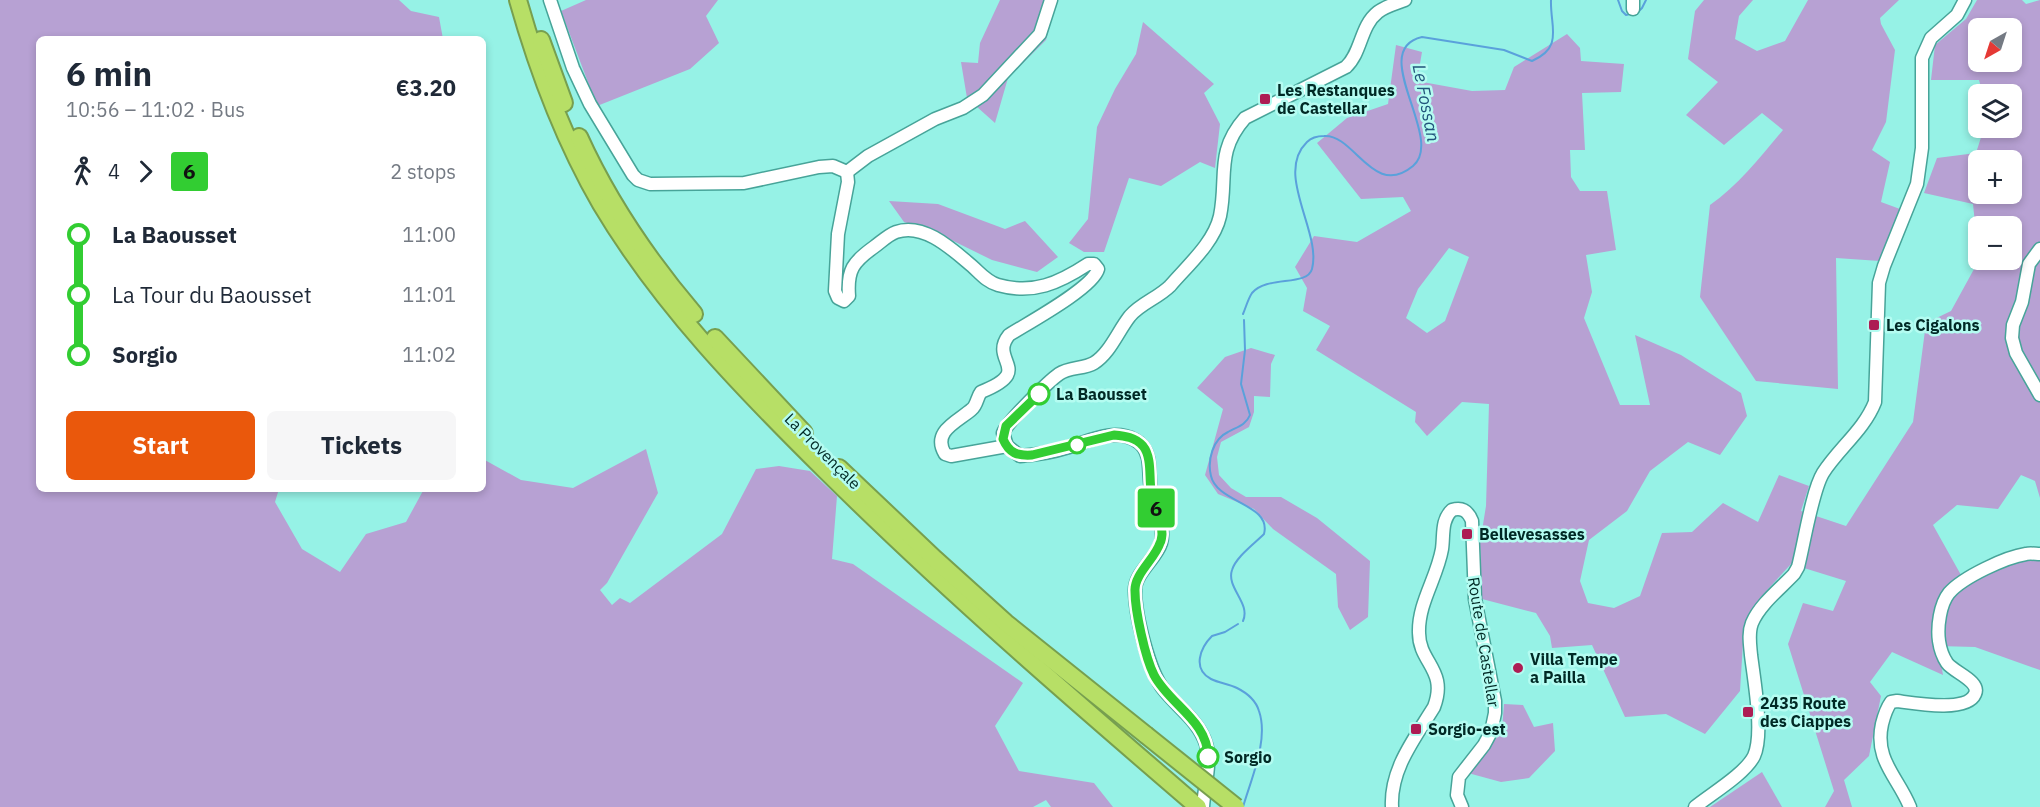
<!DOCTYPE html>
<html lang="en">
<head>
<meta charset="utf-8">
<style>
  body { margin:0; font-family:"IBM Plex Sans",sans-serif; background:#f6f6f7; color:#1f2937; height:100vh; display:flex; flex-direction:column; font-size:22px; white-space:nowrap }
  * { box-sizing:border-box; margin:0 }
  p { font-size:20px; color:#747a83 }
  .icon { flex:none; width:33px; height:33px; fill:none; stroke:currentColor; stroke-width:2; stroke-linecap:round; stroke-linejoin:round }
  .map { position:relative; flex:1; overflow:hidden }
  .side { position:absolute; left:36px; top:36px; width:450px; height:456px; display:flex; flex-direction:column; background:#fff; border-radius:9px; box-shadow:0 3px 9px #0003 }
  .side>* { flex:none }
  .badge { padding:0 12px; border-radius:4px; font-size:21px; line-height:39px }
  .needle { width:39px; rotate:219deg }
  .fabs { position:absolute; left:1968px; top:18px; display:grid; gap:12px }
  .fabs a { display:grid; place-items:center; width:54px; height:54px; border-radius:9px; background:#fff; box-shadow:0 3px 9px #0003; font-size:30px }
  .map>.badge { position:absolute; translate:-50% -50%; box-shadow:0 0 0 3px #fff }
  .legs { display:flex; align-items:center; gap:9px; height:66px; padding:0 30px; font-size:20px }
  .legs p { margin-inline-start:auto }
  .overview { display:flex; align-items:center; justify-content:space-between; height:102px; padding:0 30px }
  h1 { font-size:33px; font-weight:700; line-height:45px }
  .button { display:flex; gap:12px; margin-top:auto; padding:12px 30px }
  .button a { flex:1; height:69px; border-radius:9px; background:#ea580c; color:#fff; font-size:24px; font-weight:700; line-height:69px; text-align:center }
  .button a+a { background:#f6f6f7; color:#1f2937 }
  ul { padding:0 30px; list-style:none }
  li { display:flex; align-items:center; gap:21px; height:60px; font-size:22px }
  li i { display:grid; place-items:center; width:9px; height:100%; margin:0 8px; background:currentColor }
  li i::after { content:''; width:15px; height:15px; margin:-8px; border:4px solid; border-radius:50%; background:#fff }
  li p { margin-inline-start:auto }
  li:first-child i { background:linear-gradient(#0000 50%,currentColor 0) }
  li:last-child i { background:linear-gradient(currentColor 50%,#0000 0) }
  .map>svg:first-child { display:block }
  .green { fill:#b7a1d3; fill-rule:evenodd }
  .lines { fill:none; stroke-linecap:round; stroke-linejoin:round }
  .stream { stroke:#5aa1db; stroke-width:2 }
  .minor-casing { stroke:#47a499; stroke-width:15 }
  .highway-casing { stroke:#779f4f; stroke-width:20 }
  .minor { stroke:#fff; stroke-width:12 }
  .highway { stroke:#b7df66; stroke-width:16 }
  .highway-bridge-casing { stroke:#779f4f; stroke-width:20; stroke-linecap:butt }
  .highway-bridge { stroke:#b7df66; stroke-width:16 }
  .line-1-casing { stroke:#fff; stroke-width:14 }
  .line-1 { stroke:#32cd32; stroke-width:9 }
  .poi-dot { fill:#ad1d54; stroke:#b4fcf1; stroke-width:2 }
  .stop-1-dot { fill:#fff; stroke:#32cd32; stroke-width:3 }
  .labels { text-anchor:middle; stroke-width:5; stroke-linejoin:round; paint-order:stroke }
  .poi-label { font-size:16px; font-weight:bold; fill:#002925; stroke:#b4fcf1; text-anchor:start }
  .stop-label { font-size:16px; font-weight:bold; fill:#002925; stroke:#b4fcf1; text-anchor:start }
  .street-label { font-size:16px; fill:#002925; stroke:#b4fcf1 }
  .water-label { font-size:18px; font-style:italic; fill:#21547b; stroke:#b4fcf1 }
</style>
</head>
<body>
<div class="map">
<svg width="2040" height="807" viewBox="0 0 2040 807">
  <rect width="100%" height="100%" fill="#96f2e6"/>
  <g class="green">
    <polygon points="0,0 399,0 411,11 439,17 443,39 39,39 39,489 279,489 275,502 302,549 340,572 366,534 406,522 424,489 483,489 483,459 521,480 573,488 646,449 658,493 607,583 600,590 612,605 620,598 630,603 722,534 756,469 779,466 810,471 837,496 832,559 853,564 1023,683 995,726 1019,771 1094,783 1113,807 1051,807 1046,800 1033,807 0,807"/>
    <polygon points="586,0 718,0 706,16 719,43 690,69 597,106 561,11"/>
    <polygon points="1000,0 1057,0 1046,40 1008,78 995,123 967,98 961,62 978,63 980,43"/>
    <path d="M1704,0H1753L1739,16L1735,39L1757,51L1785,41L1808,0H1899L1880,18L1881,24L1895,50L1886,122L1872,150L1890,162L1881,202L1900,209L1880,261L1836,258L1838,389L1756,381L1700,297L1710,205C1739,185 1760,157 1783,130L1762,113L1724,145L1686,115L1718,82L1688,59L1695,11Z"/>
    <path d="M1977,0H2022L2026,4L2040,0V498L2035,481L2021,475L1998,509L1957,505L1933,525L1961,575L2040,555V670L1975,647L1938,646L1943,675L1892,652L1870,682L1881,696L1869,756L1844,780L1852,807H1825L1834,791L1788,644L1803,603L1833,611L1846,581L1791,564L1760,598L1744,627L1740,691L1705,734L1666,714L1625,717L1592,645L1552,648L1550,636L1536,613L1482,599L1480,543L1486,506L1489,404L1462,402L1427,436L1415,422L1416,412L1316,350L1330,326L1303,311L1307,288L1295,267L1314,236L1357,242L1411,211L1403,197L1361,199L1317,143L1347,118L1388,104L1396,45L1422,52L1417,81L1472,91L1505,90L1514,67L1567,34L1580,48L1581,61L1624,64L1621,92L1582,93L1585,150H1570L1571,177L1580,191H1607L1616,250L1586,255L1592,292L1584,318L1620,405H1650L1635,335L1681,355L1741,393L1747,416L1720,455L1688,442L1650,471L1627,511L1589,540L1580,581L1588,603L1614,608L1640,596L1662,533L1692,532L1723,503L1758,522L1779,475L1809,486L1801,511L1846,526L1913,422L1926,323L1951,311L1979,260H2012V226H1978V253L1973,204L1924,193L1937,158L1976,153L1984,128H2012V94H1983L1979,80H1931L1935,45L1966,19ZM1978,28H2012V62H1978ZM1978,160H2012V194H1978ZM1449,248L1469,257L1445,321L1427,333L1406,318L1418,289Z"/>
    <polygon points="1143,22 1214,84 1204,93 1220,124 1215,168 1200,162 1161,186 1129,178 1104,252 1084,252 1069,243 1088,219 1097,127 1115,89 1136,54"/>
    <polygon points="889,201 938,204 1005,229 1025,221 1058,257 1037,272 992,260 935,232 904,222"/>
    <polygon points="1251,348 1275,355 1271,364 1270,397 1254,396 1254,412 1249,427 1221,442 1217,457 1219,475 1231,488 1246,497 1281,497 1317,518 1370,561 1368,617 1350,630 1338,607 1336,574 1273,529 1254,509 1218,494 1205,475 1223,409 1197,388 1225,357"/>
    <polygon points="1504,704 1523,705 1534,727 1553,723 1555,751 1529,778 1501,782 1468,773 1502,731"/>
    <polygon points="1762,772 1782,807 1710,807"/>
  </g>
  <g class="lines">
    <g class="stream">
      <polyline points="1618,0 1622,11 1626,15 1630,14"/>
      <polyline points="1636,14 1642,8 1646,0"/>
      <path d="M1243,314C1246,307 1248,299 1252,293C1267,275 1307,287 1312,269C1322,232 1274,174 1307,142C1311,138 1317,136 1324,136C1355,134 1373,199 1413,166C1446,139 1366,50 1422,37L1504,50L1532,61C1564,47 1550,27 1551,0"/>
      <path d="M1243,621C1251,603 1226,588 1232,570C1236,557 1254,544 1264,534C1272,504 1217,503 1211,476C1207,460 1213,439 1228,432C1237,427 1246,425 1250,415L1241,384L1245,350L1244,320"/>
      <path d="M1238,624L1225,632L1212,636C1200,648 1192,669 1211,679C1219,683 1229,684 1237,688C1247,693 1256,701 1259,711C1269,740 1251,779 1243,807"/>
    </g>
    <defs>
      <g id="minor">
        <polyline points="550,0 573,68 590,104 633,175 638,180 650,184 744,183 819,167 833,166 847,172"/>
        <polyline points="1633,9 1633,0"/>
        <path d="M847,172L848,182L838,234L835,291L838,298L844,301L849,296C847,270 853,262 874,247C881,242 888,235 896,232C924,222 953,250 972,266C980,273 987,282 998,285C1033,295 1059,283 1088,264H1094L1098,269C1093,288 1028,323 1009,335C988,361 1036,370 981,392C977,397 977,405 972,409C959,421 931,431 945,454L951,456L1007,446"/>
        <polyline points="847,172 868,156 935,119 963,108 983,95 1040,34 1051,0"/>
        <polyline points="2040,249 2029,264 2022,302 2013,325 2012,338 2016,353 2040,395"/>
        <path d="M1203,807C1204,787 1212,763 1206,744C1199,721 1178,708 1164,690C1149,672 1135,614 1135,590C1135,573 1156,559 1161,543C1166,526 1153,506 1151,489C1149,479 1150,468 1148,458C1146,450 1141,443 1135,440C1114,428 1089,441 1069,447C1053,452 1036,455 1020,456L1007,446L1003,433C1007,422 1049,381 1059,374C1069,367 1084,369 1094,363C1110,353 1118,331 1130,316C1141,303 1158,298 1170,286C1187,266 1214,243 1220,216C1228,177 1215,152 1245,118L1346,67C1362,52 1360,26 1378,12C1386,6 1395,4 1405,0"/>
        <path d="M1392,807C1390,769 1415,738 1434,707C1448,670 1419,663 1419,633C1418,603 1437,578 1442,549C1444,535 1441,520 1452,510C1462,507 1468,511 1472,521L1475,599L1495,701V713L1491,732L1484,745L1459,777L1457,795L1462,807"/>
        <path d="M1695,807C1711,794 1745,774 1754,756C1764,734 1754,680 1751,655C1750,644 1748,633 1752,623C1760,604 1781,588 1794,574L1798,567C1804,544 1812,491 1823,473C1839,448 1864,430 1875,402L1879,283L1884,266L1917,184L1922,148V58L1931,38L1957,15L1965,0"/>
        <path d="M1910,807C1898,777 1874,760 1882,724C1884,716 1886,709 1891,702L1897,701C1913,703 1967,713 1975,694C1981,681 1953,672 1947,663C1943,657 1940,648 1939,641C1937,627 1940,604 1949,593C1963,577 2006,557 2026,554C2030,553 2036,554 2040,554"/>
      </g>
      <g id="highway">
        <path d="M518,0C538,71 564,140 601,204C661,305 744,390 826,471C945,589 1071,698 1198,807"/>
        <polyline points="541,40 564,103"/>
        <path d="M579,137C608,201 649,261 694,314"/>
        <polyline points="715,338 804,433"/>
        <polyline points="839,468 935,559 1006,623 1146,735"/>
      </g>
    </defs>
    <use href="#minor" class="minor-casing"/>
    <use href="#highway" class="highway-casing"/>
    <use href="#minor" class="minor"/>
    <use href="#highway" class="highway"/>
    <defs>
      <polyline id="highway-bridge" points="1146,735 1236,807"/>
    </defs>
    <use href="#highway-bridge" class="highway-bridge-casing"/>
    <use href="#highway-bridge" class="highway-bridge"/>
  </g>
  <g class="lines">
    <defs>
      <path id="line-1" d="M1039,394L1006,426L1003,439C1009,453 1017,456 1032,455L1114,435C1125,436 1135,437 1143,446C1152,457 1149,477 1151,490C1153,505 1162,519 1162,534C1162,535 1161,543 1160,543C1155,559 1134,574 1135,591C1135,611 1145,657 1154,675C1169,704 1208,721 1208,757"/>
    </defs>
    <use href="#line-1" class="line-1-casing"/>
    <use href="#line-1" class="line-1"/>
  </g>
  <g class="poi-dot">
    <rect x="1259" y="93" width="12" height="12" rx="3"/>
    <rect x="1868" y="319" width="12" height="12" rx="3"/>
    <rect x="1461" y="528" width="12" height="12" rx="3"/>
    <circle cx="1518" cy="668" r="6"/>
    <rect x="1742" y="706" width="12" height="12" rx="3"/>
    <rect x="1410" y="723" width="12" height="12" rx="3"/>
  </g>
  <g class="stop-1-dot">
    <circle cx="1039" cy="394" r="10"/>
    <circle cx="1077" cy="445" r="8"/>
    <circle cx="1208" cy="757" r="10"/>
  </g>
  <g class="labels">
    <g class="poi-label">
      <text x="1277" y="96">Les Restanques<tspan x="1277" dy="18">de Castellar</tspan></text>
      <text x="1886" y="331">Les Cigalons</text>
      <text x="1479" y="540">Bellevesasses</text>
      <text x="1530" y="665">Villa Tempe<tspan x="1530" dy="18">a Pailla</tspan></text>
      <text x="1760" y="709">2435 Route<tspan x="1760" dy="18">des Ciappes</tspan></text>
      <text x="1428" y="735">Sorgio-est</text>
    </g>
    <g class="stop-label">
      <text x="1056" y="400">La Baousset</text>
      <text x="1224" y="763">Sorgio</text>
    </g>
    <g class="street-label">
      <text transform="translate(823 451) rotate(45)" y="6">La Provençale</text>
      <text transform="translate(1484 642) rotate(81)" y="6">Route de Castellar</text>
    </g>
    <g class="water-label">
      <text transform="translate(1426 103) rotate(79)" y="6">Le Fossan</text>
    </g>
  </g>
</svg>
<div class="fabs">
<a><svg class="needle" viewBox="-14 -14 28 28"><path d="M0-13l5 13h-10z" fill="#e53935"/><path d="M0 13l5-13h-10z" fill="#747a83"/></svg></a>
<a><svg class="icon" aria-label="layers" viewBox="0 0 24 24"><path d="M12 4l9 5-9 5-9-5zM3 14l9 5 9-5"/></svg></a>
<a>+</a>
<a>−</a>
</div>
<b class="badge" style="left:1156px;top:508px;background:#32cd32;color:#111">6</b>
<section class="side">
<div class="overview"><div><h1>6 min</h1><p>10:56 – 11:02 · Bus</p></div><b>€3.20</b></div>
<div class="legs"><svg class="icon" aria-label="walk" viewBox="0 0 24 24"><circle cx="13" cy="4" r="2"/><path d="M13 8l-2 6 4 7M11 14l-3 7M7 12l3-4h3l4 4"/></svg>4<svg class="icon" aria-label="forward" viewBox="0 0 24 24"><path d="M9 5l7 7-7 7"/></svg><b class="badge" style="background:#32cd32;color:#111">6</b><p>2 stops</p></div>
<ul>
<li><i style="color:#32cd32"></i><b>La Baousset</b><p>11:00</p></li>
<li><i style="color:#32cd32"></i><span>La Tour du Baousset</span><p>11:01</p></li>
<li><i style="color:#32cd32"></i><b>Sorgio</b><p>11:02</p></li>
</ul>
<div class="button"><a>Start</a><a>Tickets</a></div>
</section>
</div>
</body>
</html>
